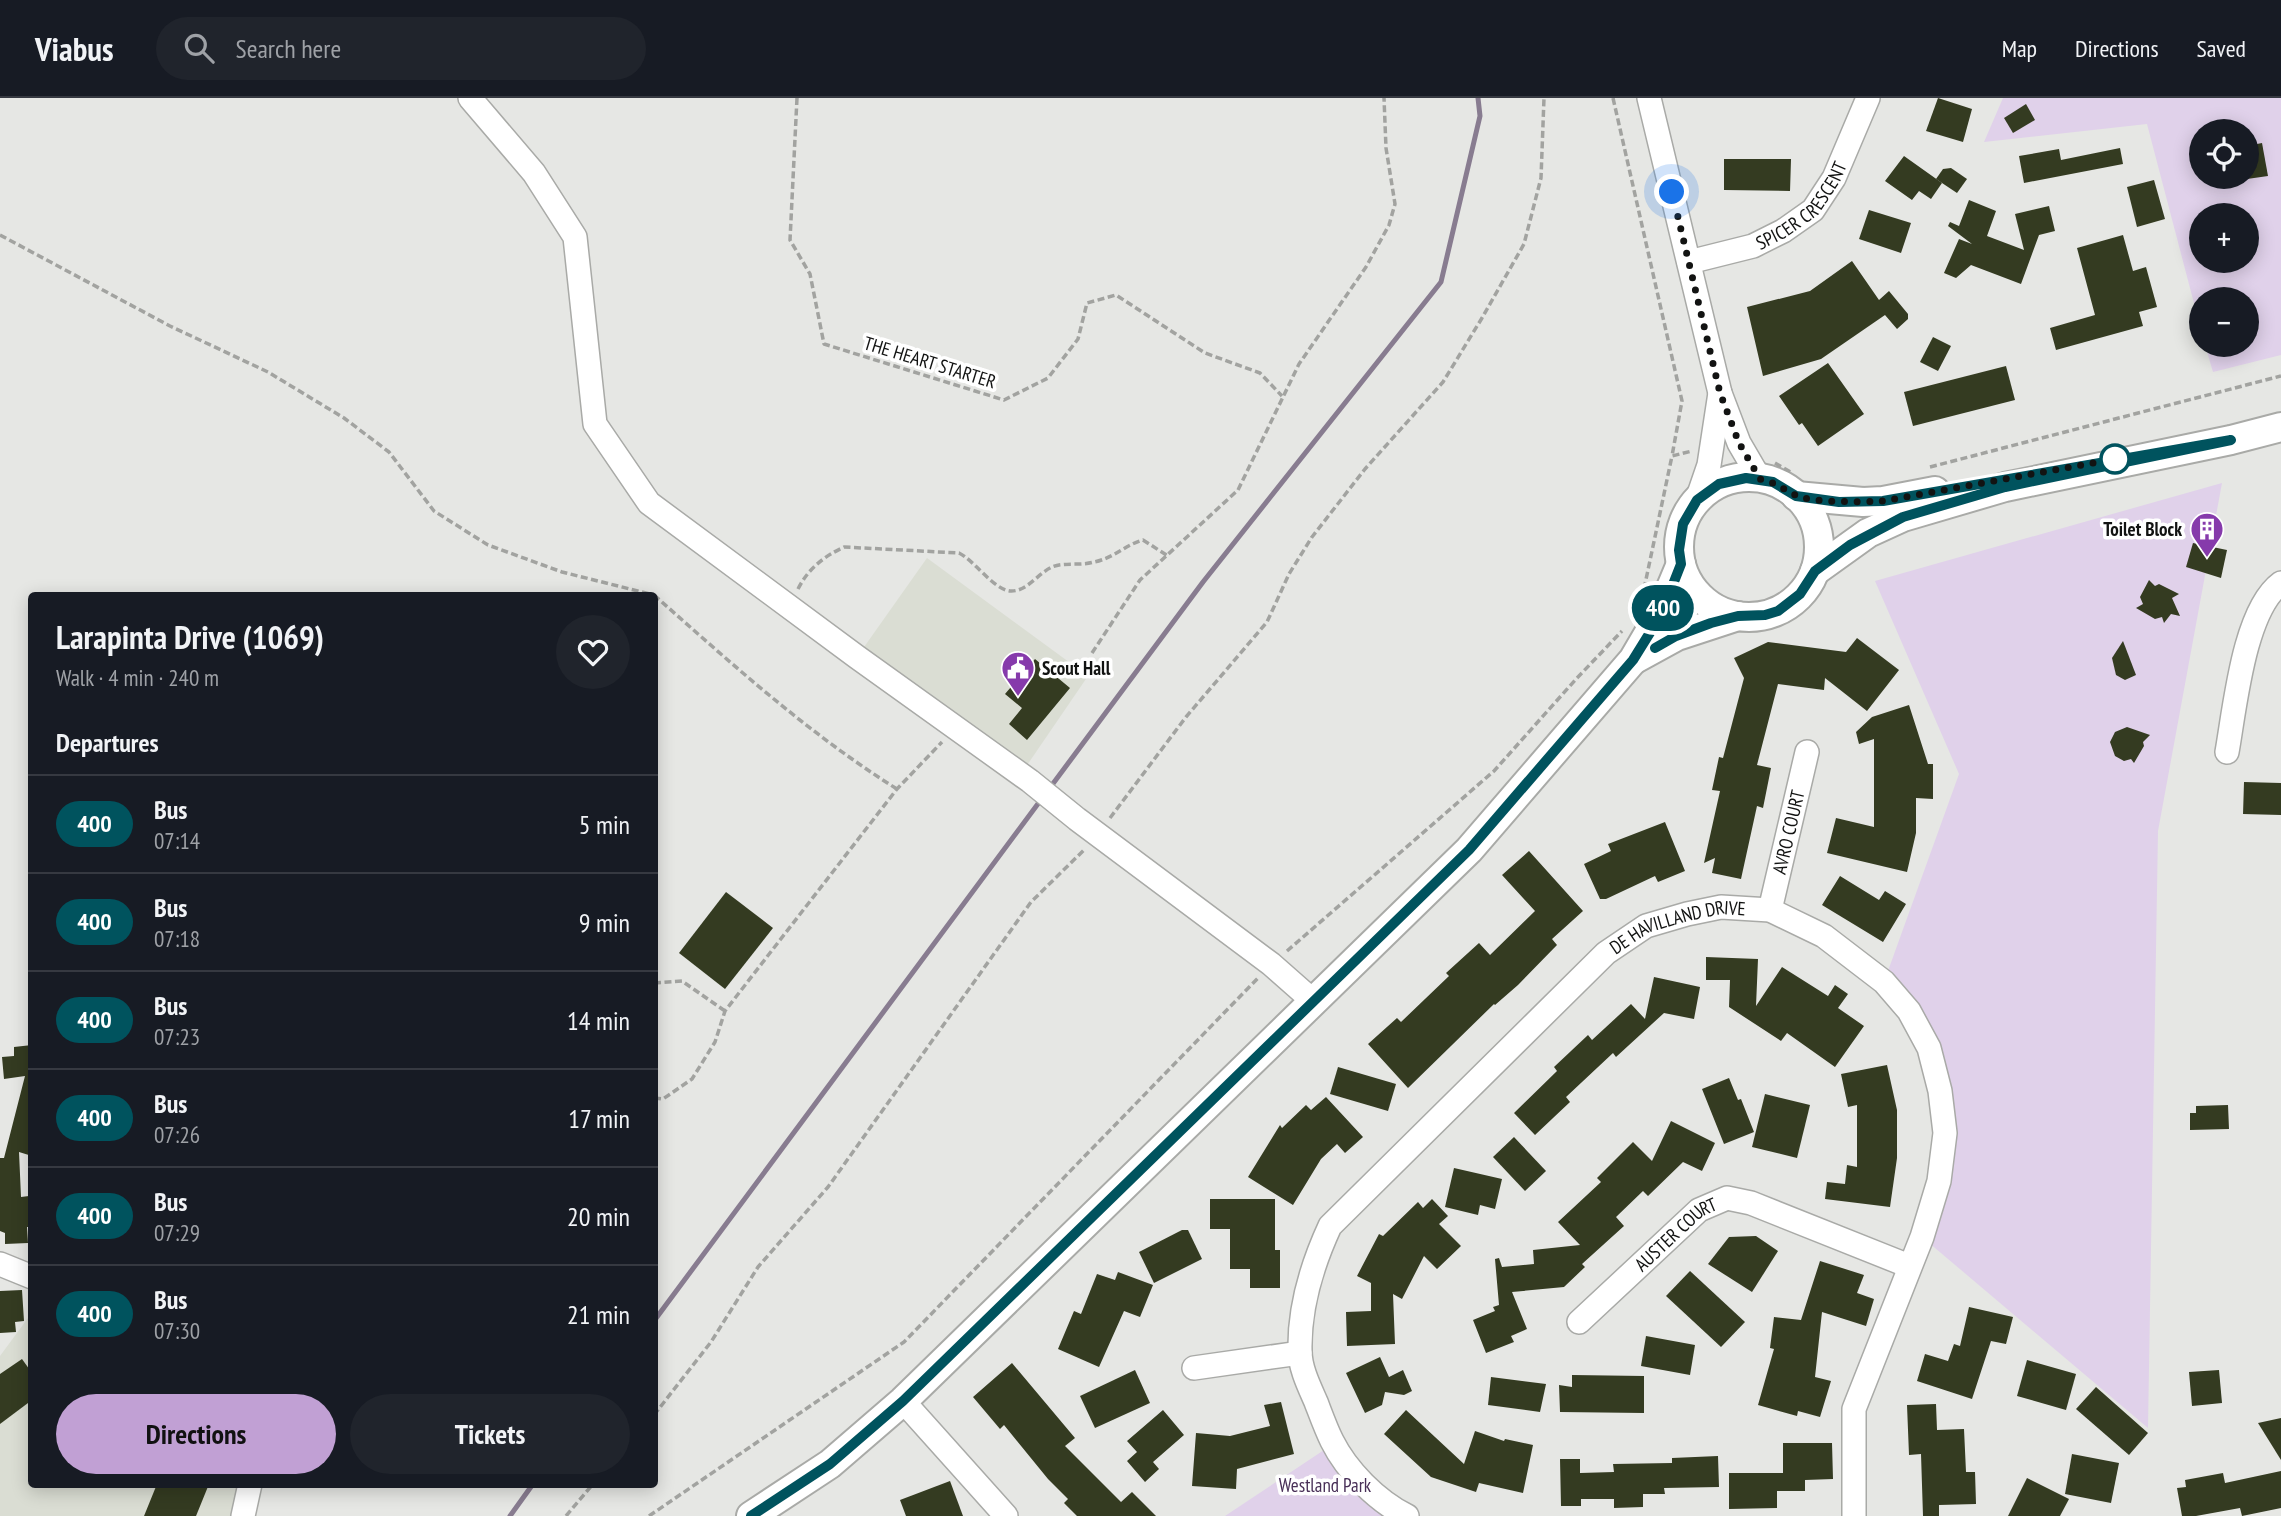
<!DOCTYPE html>
<html lang="en">
<head>
<meta charset="utf-8">
<style>
  body { margin:0; font-family:"PT Sans Narrow",sans-serif; background:#20242c; color:#f1f3f6; height:100vh; display:flex; flex-direction:column; font-size:26px; white-space:nowrap }
  * { box-sizing:border-box; margin:0 }
  p { font-size:23px; color:#9ea1a6 }
  .icon { flex:none; width:38px; height:38px; fill:none; stroke:currentColor; stroke-width:2; stroke-linecap:round; stroke-linejoin:round }
  .map { position:relative; flex:1; overflow:hidden }
  .side { position:absolute; left:28px; top:494px; width:630px; height:896px; display:flex; flex-direction:column; background:#171b24; border-radius:7px; box-shadow:0 4px 18px #0003 }
  .side>* { flex:none }
  .badge { padding:0 14px; border-radius:23px; font-size:24px; line-height:46px }
  .tools { position:absolute; left:2189px; top:21px; display:grid; gap:14px }
  .tools a { display:grid; place-items:center; width:70px; height:70px; border-radius:50%; background:#171b24; box-shadow:0 4px 18px #0003; font-size:35px }
  .you { position:absolute; width:35px; height:35px; margin:-18px; border:5px solid #fff; border-radius:50%; background:#1a73e8; box-shadow:0 0 0 10px #1a73e833 }
  .map>.badge { position:absolute; translate:-50% -50%; box-shadow:0 0 0 4px #fff }
  h2 { padding:0 28px; font-size:26px; line-height:63px }
  .round { display:grid; place-items:center; flex:none; width:74px; height:74px; border-radius:37px; background:#20242c }
  .headline { display:flex; align-items:center; justify-content:space-between; height:119px; padding:0 28px }
  h1 { font-size:33px; font-weight:700; line-height:52px }
  .cta { display:flex; gap:14px; margin-top:auto; padding:14px 28px }
  .cta a { flex:1; height:80px; border-radius:42px; background:#c1a0d4; color:#111; font-size:28px; font-weight:700; line-height:80px; text-align:center }
  .cta a+a { background:#20242c; color:#f1f3f6 }
  ul { padding:0; list-style:none }
  li { display:flex; align-items:center; gap:21px; height:98px; padding:0 28px; border-top:2px solid #363941 }
  li div { flex:1 }
  li b { display:block; font-size:26px }
  li em { font-style:normal }
  li .badge { min-width:77px; font-weight:700; text-align:center }
  header { display:flex; align-items:center; gap:42px; box-sizing:border-box; height:98px; padding:0 35px; background:#171b24; border-bottom:2px solid #363941 }
  header strong { font-size:33px }
  nav { display:flex; gap:38px; margin-inline-start:auto; font-size:24px }
  .search { width:490px; height:63px; background:#20242c; display:flex; align-items:center; gap:18px; box-sizing:border-box; padding:0 24px; border-radius:38px; color:#9ea1a6; font-size:26px }
  .map>svg:first-child { display:block }
  .built { fill:#daddd3 }
  .green { fill:#e0d1ea; fill-rule:evenodd }
  .lines { fill:none; stroke-linecap:round; stroke-linejoin:round }
  .stream { stroke:#887c90; stroke-width:5 }
  .building { fill:#343b21 }
  .minor-casing { stroke:#a9aaa7; stroke-width:26 }
  .major-casing { stroke:#a9aaa7; stroke-width:32 }
  .path { stroke:#a2a3a0; stroke-width:3.5; stroke-dasharray:7 3.5; stroke-linecap:butt }
  .minor { stroke:#fff; stroke-width:23 }
  .major { stroke:#fff; stroke-width:28 }
  .line-casing { stroke:#fff; stroke-width:16 }
  .line { stroke:#00535e; stroke-width:10 }
  .walk { stroke:#121312; stroke-width:7; stroke-dasharray:0 12.6 }
  .stop-dot { fill:#fff; stroke:#00535e; stroke-width:3.5 }
  .labels { text-anchor:middle; stroke-width:7; stroke-linejoin:round; paint-order:stroke }
  .street-label { font-size:19px; fill:#121312; stroke:#fff }
  .poi-label { font-size:19px; font-weight:bold; fill:#121312; stroke:#fff; text-anchor:end }
  .park-label { font-size:19px; fill:#482f57; stroke:#fff }
</style>
</head>
<body>
<header>
<strong>Viabus</strong>
<div class="search"><svg class="icon" aria-label="search" viewBox="0 0 24 24"><circle cx="10" cy="10" r="6"/><path d="M15 15l6 6"/></svg>Search here</div>
<nav><a>Map</a><a>Directions</a><a>Saved</a></nav>
</header>
<div class="map">
<svg width="2281" height="1418" viewBox="0 0 2281 1418">
  <rect width="100%" height="100%" fill="#e6e7e4"/>
  <g class="built">
    <polygon points="927,460 1088,578 1021,676 857,559"/>
    <polygon points="31,1216 32,1386 250,1386 243,1418 0,1418 0,1258"/>
  </g>
  <g class="green">
    <path d="M2003,0H2281V257L2213,274L2205,247H2247V201H2202L2201,232L2147,26L1984,44ZM2202,33H2247V79H2202ZM2202,117H2247V163H2202Z"/>
    <polygon points="2222,385 2158,733 2148,1330 1922,1139 1940,993 1884,884 1959,676 1875,483"/>
    <polygon points="1333,1346 1407,1418 1225,1418"/>
  </g>
  <g class="lines">
    <g class="stream">
      <polyline points="1049,691 1203,484 1441,184 1480,18 1478,0"/>
      <polyline points="654,1223 1043,699"/>
      <polyline points="510,1418 533,1386"/>
    </g>
  </g>
  <g class="building">
    <polygon points="1938,0 1972,11 1963,44 1926,33"/>
    <polygon points="2026,6 2035,22 2013,35 2004,20"/>
    <polygon points="2262,45 2268,78 2247,81 2247,48"/>
    <polygon points="2120,50 2123,66 2024,85 2019,58 2059,51 2061,62"/>
    <polygon points="1904,58 1942,85 1931,101 1919,93 1912,102 1885,83"/>
    <polygon points="1724,61 1791,61 1790,93 1724,92"/>
    <polygon points="1951,70 1967,81 1957,95 1936,81 1943,71"/>
    <polygon points="2154,82 2165,121 2137,129 2127,89"/>
    <polygon points="1969,102 1996,113 1987,138 2024,152 2015,116 2049,108 2055,133 2039,137 2021,186 1971,167 1956,180 1944,175 1959,141 1972,146 1948,128 1950,124 1959,128"/>
    <polygon points="1869,112 1911,125 1901,155 1859,141"/>
    <polygon points="2123,137 2133,173 2146,169 2157,209 2139,214 2143,228 2056,252 2050,230 2095,217 2077,150"/>
    <polygon points="1852,163 1879,202 1889,193 1908,216 1908,221 1897,231 1885,217 1821,261 1763,278 1747,209 1810,193"/>
    <polygon points="1933,239 1951,248 1938,273 1920,264"/>
    <polygon points="1828,265 1864,316 1818,348 1802,325 1799,327 1779,298"/>
    <polygon points="2006,268 2015,302 1913,328 1904,294"/>
    <polygon points="2193,445 2227,452 2221,480 2186,469"/>
    <polygon points="2149,482 2155,488 2159,486 2179,496 2172,500 2180,518 2171,516 2164,525 2162,519 2155,521 2136,510 2143,506 2140,499"/>
    <polygon points="1857,540 1899,572 1867,613 1825,580 1824,592 1778,586 1757,667 1771,670 1763,710 1757,708 1741,781 1712,775 1715,760 1704,765 1720,693 1712,692 1719,659 1723,660 1744,580 1734,560 1768,544 1846,554"/>
    <polygon points="2123,543 2136,577 2125,582 2116,577 2112,560"/>
    <polygon points="1035,561 1070,590 1027,642 1009,626 1022,610 1005,596"/>
    <polygon points="1909,607 1928,666 1933,666 1933,701 1916,700 1916,735 1907,774 1827,755 1836,720 1874,729 1874,641 1859,646 1856,634 1872,619"/>
    <polygon points="2127,629 2150,637 2143,644 2144,648 2134,665 2131,661 2124,663 2115,658 2110,644 2115,634"/>
    <polygon points="2244,684 2281,685 2281,717 2243,716"/>
    <polygon points="1665,724 1685,773 1658,784 1655,778 1606,801 1600,801 1584,766 1611,753 1608,746"/>
    <polygon points="1529,753 1583,813 1552,841 1557,847 1518,887 1495,907 1494,906 1408,990 1368,946 1397,920 1401,924 1449,878 1446,875 1479,845 1490,857 1535,813 1502,777"/>
    <polygon points="1840,778 1879,802 1885,793 1906,806 1883,844 1822,807"/>
    <polygon points="726,794 773,830 725,891 679,855"/>
    <polygon points="1706,859 1758,861 1756,908 1782,869 1828,898 1835,887 1848,896 1838,910 1864,928 1835,969 1787,935 1781,943 1729,909 1730,882 1706,882"/>
    <polygon points="1654,879 1700,889 1694,921 1664,915 1616,959 1613,955 1566,999 1570,1004 1535,1037 1514,1015 1557,973 1554,969 1588,937 1592,942 1631,906 1645,921"/>
    <polygon points="32,947 32,1058 19,1054 21,1099 29,1098 31,1129 27,1129 28,1145 5,1146 5,1135 0,1133 0,1060 4,1060 25,978 4,981 2,959 14,958 14,949"/>
    <polygon points="1887,967 1897,1012 1897,1060 1890,1109 1825,1101 1827,1084 1845,1086 1847,1067 1857,1069 1857,1007 1848,1009 1841,976"/>
    <polygon points="1338,969 1396,986 1388,1013 1330,996"/>
    <polygon points="1729,980 1738,1002 1741,1001 1754,1034 1724,1046 1702,991"/>
    <polygon points="1765,996 1810,1007 1797,1060 1752,1049"/>
    <polygon points="1326,999 1363,1039 1345,1055 1337,1046 1321,1061 1293,1107 1248,1079 1280,1027 1282,1030 1306,1007 1311,1012"/>
    <polygon points="2228,1007 2229,1031 2190,1032 2190,1015 2196,1015 2196,1008"/>
    <polygon points="1671,1023 1715,1045 1702,1073 1683,1064 1648,1098 1643,1093 1616,1119 1624,1128 1582,1166 1585,1169 1564,1189 1512,1194 1527,1231 1511,1238 1514,1244 1486,1255 1473,1222 1495,1213 1493,1209 1499,1207 1495,1161 1499,1160 1502,1169 1534,1166 1533,1152 1580,1147 1558,1124 1601,1084 1597,1080 1633,1044 1652,1063"/>
    <polygon points="1514,1039 1546,1073 1525,1093 1493,1059"/>
    <polygon points="1454,1070 1502,1081 1495,1111 1480,1107 1478,1117 1445,1109"/>
    <polygon points="1210,1101 1275,1101 1275,1152 1280,1152 1280,1190 1250,1190 1250,1171 1230,1171 1230,1131 1210,1131"/>
    <polygon points="1432,1101 1448,1118 1439,1126 1461,1148 1437,1171 1424,1158 1402,1201 1393,1196 1395,1246 1347,1248 1346,1214 1371,1213 1371,1185 1357,1178 1379,1136 1383,1138 1418,1104 1423,1110"/>
    <polygon points="1182,1132 1188,1132 1202,1161 1154,1185 1139,1154"/>
    <polygon points="1756,1138 1778,1153 1752,1194 1708,1166 1729,1139"/>
    <polygon points="1820,1163 1864,1177 1857,1195 1874,1201 1866,1228 1822,1214 1815,1279 1831,1283 1820,1319 1798,1313 1797,1318 1758,1307 1774,1251 1770,1250 1774,1219 1801,1222"/>
    <polygon points="1690,1173 1745,1224 1721,1249 1666,1198"/>
    <polygon points="1118,1174 1153,1187 1140,1219 1124,1213 1099,1269 1058,1251 1074,1213 1081,1216 1097,1176 1115,1182"/>
    <polygon points="22,1192 24,1223 15,1224 16,1234 0,1235 0,1193"/>
    <polygon points="1969,1209 2013,1219 2006,1246 1991,1243 1972,1301 1917,1283 1925,1256 1948,1263 1954,1246 1960,1248"/>
    <polygon points="1646,1238 1695,1247 1690,1277 1641,1268"/>
    <polygon points="1380,1259 1389,1279 1403,1272 1412,1293 1404,1297 1385,1294 1382,1307 1365,1315 1346,1275"/>
    <polygon points="22,1261 32,1275 32,1302 0,1326 0,1276"/>
    <polygon points="2027,1262 2076,1276 2066,1312 2017,1298"/>
    <polygon points="1012,1265 1075,1340 1065,1348 1121,1404 1132,1394 1156,1418 1077,1418 1064,1405 1068,1401 1048,1381 1004,1327 1000,1331 973,1299"/>
    <polygon points="1135,1272 1150,1305 1095,1330 1080,1298"/>
    <polygon points="2219,1272 2222,1305 2192,1308 2189,1274"/>
    <polygon points="1572,1277 1644,1278 1644,1315 1560,1314 1559,1287 1572,1289"/>
    <polygon points="1491,1279 1546,1286 1540,1314 1488,1307"/>
    <polygon points="2096,1289 2148,1335 2129,1357 2076,1311"/>
    <polygon points="1281,1304 1294,1356 1237,1371 1236,1391 1192,1388 1196,1335 1230,1338 1270,1328 1264,1307"/>
    <polygon points="1936,1306 1937,1332 1964,1331 1966,1374 1975,1374 1976,1406 1939,1407 1939,1418 1923,1418 1921,1356 1909,1357 1907,1307"/>
    <polygon points="1163,1312 1184,1337 1153,1364 1159,1371 1145,1384 1127,1363 1137,1354 1127,1343"/>
    <polygon points="1406,1312 1464,1366 1475,1333 1504,1343 1505,1341 1533,1347 1523,1395 1479,1385 1476,1394 1431,1379 1384,1336"/>
    <polygon points="2281,1320 2281,1362 2258,1325"/>
    <polygon points="1783,1345 1832,1345 1833,1381 1805,1382 1805,1393 1777,1393 1777,1410 1729,1411 1729,1375 1783,1375"/>
    <polygon points="2072,1356 2119,1365 2111,1405 2065,1396"/>
    <polygon points="1718,1358 1719,1389 1664,1390 1665,1396 1643,1396 1643,1409 1614,1410 1614,1401 1581,1401 1581,1408 1561,1408 1560,1361 1580,1361 1580,1375 1614,1374 1613,1366 1672,1365 1672,1360"/>
    <polygon points="2281,1373 2281,1410 2242,1418 2240,1410 2196,1418 2182,1418 2177,1390 2186,1389 2185,1382 2223,1375 2225,1385"/>
    <polygon points="2027,1380 2069,1401 2060,1418 2008,1418"/>
    <polygon points="950,1383 963,1418 906,1418 900,1402"/>
    <polygon points="157,1386 209,1386 196,1418 144,1418"/>
  </g>
  <g class="lines">
    <defs>
      <g id="minor">
        <polyline points="470,0 534,75 575,139 595,326 649,405 857,559 1030,683 1077,721 1271,866 1313,903"/>
        <polyline points="1649,0 1720,295 1739,345 1760,381"/>
        <path id="s1" d="M1689,164L1753,148L1783,133L1813,112L1834,80L1868,0"/>
        <polyline points="1697,402 1709,367 1720,295"/>
        <path d="M2227,654C2235,609 2244,512 2281,485"/>
        <path id="s2" d="M1770,812L1807,654"/>
        <polyline points="0,1166 32,1179"/>
        <path id="s3" d="M1579,1224L1699,1112L1727,1100L1751,1105L1909,1168"/>
        <polyline points="1194,1270 1300,1255"/>
        <polyline points="903,1303 1006,1418"/>
        <polyline points="243,1418 250,1386"/>
        <path id="s4" d="M1407,1418C1377,1403 1347,1373 1332,1343C1326,1331 1321,1317 1316,1304C1309,1288 1300,1270 1300,1253C1299,1210 1312,1167 1330,1128L1606,855L1646,828L1687,816L1721,809L1770,812L1824,838L1884,884L1909,913L1929,950L1940,993L1945,1035L1939,1083L1922,1139L1854,1311V1418"/>
      </g>
      <g id="major">
        <circle cx="1749" cy="449" r="70"/>
        <polyline points="1796,398 1863,404 1883,403 1935,393"/>
        <polyline points="1815,473 1868,435 1903,419 2005,389 2231,342 2281,329"/>
        <polyline points="1635,561 1677,538 1738,518"/>
        <polyline points="751,1418 830,1366 903,1303 1469,752 1633,562 1660,516 1681,466"/>
      </g>
    </defs>
    <use href="#minor" class="minor-casing"/>
    <use href="#major" class="major-casing"/>
    <g class="path">
      <polyline points="797,0 790,142 810,176 824,246 1004,302 1048,280 1078,241 1087,205 1116,197 1205,255 1260,275 1282,298"/>
      <polyline points="1613,0 1682,303 1672,358"/>
      <polyline points="0,137 170,228 268,274 344,320 389,354 434,413 488,447 562,474 654,497"/>
      <polyline points="1775,365 1792,375"/>
      <polyline points="1930,369 2281,278"/>
      <path d="M798,491C808,471 823,459 844,449L959,455C975,463 993,491 1010,493C1027,494 1037,476 1052,469C1064,464 1081,468 1094,464C1114,460 1125,447 1143,442L1168,458"/>
      <polyline points="1644,491 1672,358 1692,353"/>
      <path d="M654,497C732,566 809,636 897,691"/>
      <polyline points="1092,555 1140,482 1238,392 1299,266 1366,169 1389,127 1395,106 1386,50 1384,0"/>
      <polyline points="1110,720 1186,619 1267,524 1289,476 1312,439 1365,371 1443,284 1482,220 1524,146 1541,80 1544,0"/>
      <polyline points="1287,853 1494,673 1577,580 1622,533"/>
      <polyline points="654,885 682,883 725,913"/>
      <polyline points="654,1000 663,1001 692,981 715,944 725,913 897,691 942,644"/>
      <polyline points="654,1317 711,1244 758,1169 828,1089 1031,804 1085,751"/>
      <polyline points="566,1418 593,1386"/>
      <polyline points="649,1418 904,1244 1258,880"/>
    </g>
    <use href="#minor" class="minor"/>
    <use href="#major" class="major"/>
  </g>
  <g class="lines">
    <defs>
      <polyline id="line" points="751,1418 830,1366 903,1303 1469,752 1633,562 1651,533 1670,494 1681,466 1679,452 1683,426 1697,402 1719,386 1746,380 1773,384 1796,398 1839,404 1883,403 2231,342 2005,389 1903,419 1850,447 1815,473 1800,496 1778,513 1765,517 1738,518 1711,525 1676,538 1655,550"/>
    </defs>
    <use href="#line" class="line-casing"/>
    <use href="#line" class="line"/>
    <path class="walk" d="M1672,94L1720,295L1739,345L1760,381C1774,384 1782,390 1795,397C1810,405 1864,404 1883,403L2115,361"/>
  </g>
  <defs>
    <symbol id="building-pin" viewBox="-11 -11 22 30"><path d="M0 17L-7.5 6A9.5 9.5 0 1 1 7.5 6Z" fill="#863aab" stroke="#fff"/><path d="M-4-6H4V6H1V3H-1V6H-4ZM-2.5-4.3h1.7v1.8h-1.7ZM.8-4.3h1.7v1.8H.8ZM-2.5-1h1.7V.8h-1.7ZM.8-1h1.7V.8H.8Z" fill="#fff"/></symbol>
    <symbol id="civic-pin" viewBox="-11 -11 22 30"><path d="M0 17L-7.5 6A9.5 9.5 0 1 1 7.5 6Z" fill="#863aab" stroke="#fff"/><path d="M-.6-6.5H3V-4.5H.6V-3L4-1V1h2V6H-6V1h2V-1L-.6-3ZM-1.2 2.5V6h2.4V2.5Z" fill="#fff"/></symbol>
  </defs>
  <g fill-rule="evenodd">
    <use href="#building-pin" x="2188" y="412" width="38" height="52"/>
    <use href="#civic-pin" x="999" y="551" width="38" height="52"/>
  </g>
  <circle class="stop-dot" cx="2115" cy="361" r="14"/>
  <g class="labels">
    <g class="street-label">
      <text dy="7" stroke="none"><textPath href="#s1" startOffset="131">SPICER CRESCENT</textPath></text>
      <text transform="translate(930 264) rotate(17)" y="7">THE HEART STARTER</text>
      <text dy="7" stroke="none"><textPath href="#s2" startOffset="80">AVRO COURT</textPath></text>
      <text dy="7" stroke="none"><textPath href="#s4" startOffset="800">DE HAVILLAND DRIVE</textPath></text>
      <text dy="7" stroke="none"><textPath href="#s3" startOffset="131">AUSTER COURT</textPath></text>
    </g>
    <g class="poi-label">
      <text x="2182" y="438">Toilet Block</text>
      <text x="1042" y="577" text-anchor="start">Scout Hall</text>
    </g>
    <g class="park-label">
      <text x="1325" y="1394">Westland Park</text>
    </g>
  </g>
</svg>
<div class="tools">
<a><svg class="icon" aria-label="locate" viewBox="0 0 24 24"><circle cx="12" cy="12" r="6"/><path d="M12 2v4M12 18v4M2 12h4M18 12h4"/></svg></a>
<a>+</a>
<a>−</a>
</div>
<div class="you" style="left:1672px;top:94px"></div>
<b class="badge" style="left:1663px;top:510px;background:#00535e;color:#fff">400</b>
<section class="side">
<div class="headline"><div><h1>Larapinta Drive (1069)</h1><p>Walk · 4 min · 240 m</p></div><a class="round"><svg class="icon" aria-label="heart" viewBox="0 0 24 24"><path d="M12 20l-8-8c-3-5 5-10 8-4 3-6 11-1 8 4z"/></svg></a></div>
<h2>Departures</h2>
<ul>
<li><span class="badge" style="background:#00535e;color:#fff">400</span><div><b>Bus</b><p>07:14</p></div><em>5 min</em></li>
<li><span class="badge" style="background:#00535e;color:#fff">400</span><div><b>Bus</b><p>07:18</p></div><em>9 min</em></li>
<li><span class="badge" style="background:#00535e;color:#fff">400</span><div><b>Bus</b><p>07:23</p></div><em>14 min</em></li>
<li><span class="badge" style="background:#00535e;color:#fff">400</span><div><b>Bus</b><p>07:26</p></div><em>17 min</em></li>
<li><span class="badge" style="background:#00535e;color:#fff">400</span><div><b>Bus</b><p>07:29</p></div><em>20 min</em></li>
<li><span class="badge" style="background:#00535e;color:#fff">400</span><div><b>Bus</b><p>07:30</p></div><em>21 min</em></li>
</ul>
<div class="cta"><a>Directions</a><a>Tickets</a></div>
</section>
</div>
</body>
</html>
